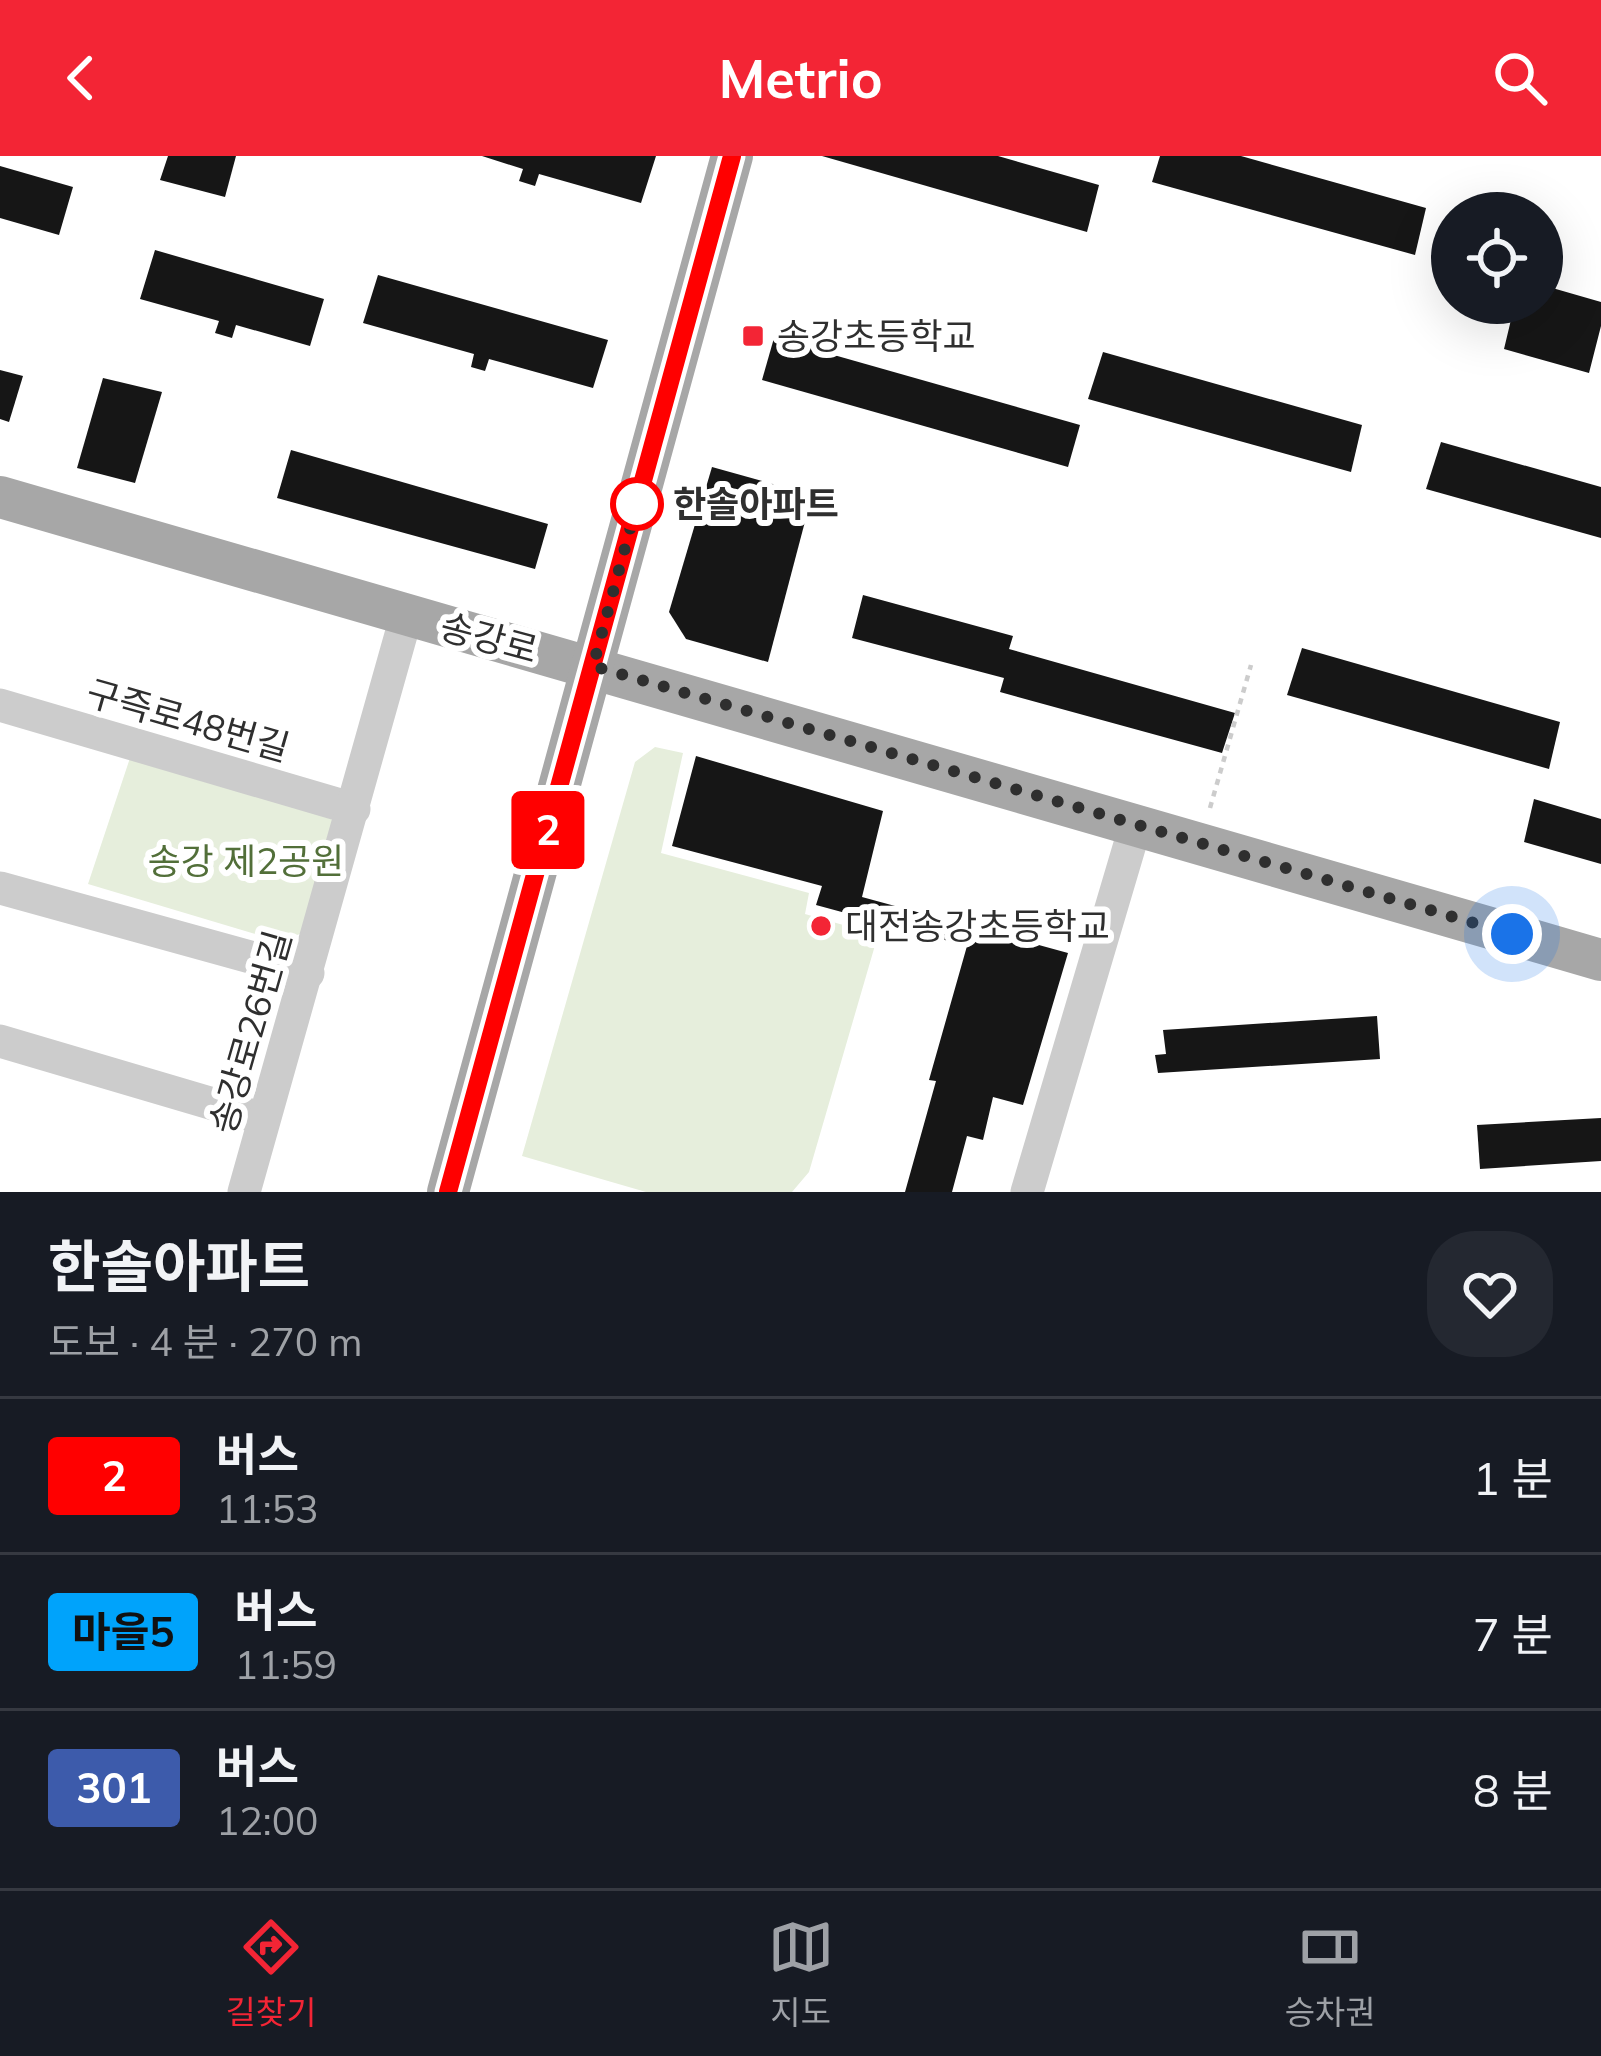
<!DOCTYPE html>
<html lang="ko">
<head>
<meta charset="utf-8">
<style>
  body { margin:0; font-family:Mulish,"Noto Sans KR",sans-serif; background:#242831; color:#f1f3f6; height:100vh; display:flex; flex-direction:column; font-size:45px; white-space:nowrap }
  * { box-sizing:border-box; margin:0 }
  p { font-size:39px; color:#9ea1a6 }
  .icon { flex:none; width:66px; height:66px; fill:none; stroke:currentColor; stroke-width:2; stroke-linecap:round; stroke-linejoin:round }
  .map { position:relative; height:1036px; overflow:hidden }
  .details { display:flex; flex-direction:column; background:#171b24; flex:1 }
  .details>* { flex:none }
  .badge { padding:0 24px; border-radius:9px; font-size:42px; line-height:78px }
  .fabs { position:absolute; left:1431px; top:36px; display:grid; gap:24px }
  .fabs a { display:grid; place-items:center; width:132px; height:132px; border-radius:50%; background:#171b24; box-shadow:0 12px 48px #0002; font-size:60px }
  .you { position:absolute; width:60px; height:60px; margin:-30px; border:9px solid #fff; border-radius:50%; background:#1a73e8; box-shadow:0 0 0 18px #1a73e833 }
  .map>.badge { position:absolute; translate:-50% -50%; box-shadow:0 0 0 6px #fff }
  .round { display:grid; place-items:center; flex:none; width:126px; height:126px; border-radius:48px; background:#242831 }
  .summary { display:flex; align-items:center; justify-content:space-between; height:204px; padding:0 48px }
  h1 { font-size:57px; font-weight:700; line-height:90px }
  ul { padding:0; list-style:none }
  li { display:flex; align-items:center; gap:36px; height:156px; padding:0 48px; border-top:3px solid #363941 }
  li div { flex:1 }
  li b { display:block; font-size:45px }
  li em { font-style:normal }
  li .badge { min-width:132px; font-weight:700; text-align:center }
  header { display:flex; justify-content:space-between; align-items:center; height:156px; padding:0 48px; background:#f32535; color:#fff; font-size:54px; font-weight:700 }
  .tabs { display:flex; justify-content:space-around; align-items:center; height:168px; border-top:3px solid #363941; background:#171b24; font-size:33px; color:#9ea1a6 }
  .tabs a { display:grid; justify-items:center; gap:6px }
  .tabs .current { color:#f32535 }
  .map>svg:first-child { display:block }
  .green { fill:#e6eedc }
  .building { fill:#161616 }
  .lines { fill:none; stroke-linecap:round; stroke-linejoin:round }
  .path { stroke:#ccc; stroke-width:4.5; stroke-dasharray:6 6; stroke-linecap:butt }
  .minor { stroke:#ccc; stroke-width:33 }
  .major { stroke:#a7a7a7; stroke-width:42 }
  .line-casing { stroke:#fff; stroke-width:27 }
  .line { stroke:#f00; stroke-width:18 }
  .walk { stroke:#2f2f2f; stroke-width:12; stroke-dasharray:0 21.6 }
  .poi-dot { fill:#f32535; stroke:#fff; stroke-width:4.5 }
  .stop-dot { fill:#fff; stroke:#f00; stroke-width:6 }
  .labels { text-anchor:middle; stroke-width:12; stroke-linejoin:round; paint-order:stroke }
  .poi-label { font-size:36px; fill:#2f2f2f; stroke:#fff; text-anchor:start }
  .stop-label { font-size:36px; font-weight:bold; fill:#2f2f2f; stroke:#fff; text-anchor:start }
  .street-label { font-size:36px; fill:#2f2f2f; stroke:#fff }
  .park-label { font-size:36px; fill:#526f39; stroke:#fff }
</style>
</head>
<body>
<header><svg class="icon" aria-label="back" viewBox="0 0 24 24"><path d="M15 5l-7 7 7 7"/></svg>Metrio<svg class="icon" aria-label="search" viewBox="0 0 24 24"><circle cx="10" cy="10" r="6"/><path d="M15 15l6 6"/></svg></header>
<div class="map">
<svg width="1601" height="1036" viewBox="0 0 1601 1036">
  <rect width="100%" height="100%" fill="#fff"/>
  <g class="green">
    <polygon points="655,591 683,597 661,697 809,737 805,758 878,779 809,1016 792,1036 646,1036 522,1000 635,606"/>
    <polygon points="130,602 328,658 335,669 303,777 279,785 88,728"/>
  </g>
  <g class="building">
    <polygon points="168,0 236,0 225,41 160,24"/>
    <polygon points="482,0 656,0 641,47 539,18 535,30 519,25 523,13"/>
    <polygon points="822,0 998,0 1099,29 1087,76"/>
    <polygon points="1160,0 1241,0 1426,52 1415,99 1152,26"/>
    <polygon points="0,10 73,31 59,79 0,62"/>
    <polygon points="155,94 324,143 310,190 236,169 232,182 215,177 219,165 140,143"/>
    <polygon points="378,119 608,184 593,232 489,203 485,215 471,211 474,198 363,167"/>
    <polygon points="1542,129 1601,146 1601,170 1589,217 1504,193 1515,147 1542,147"/>
    <polygon points="774,182 1080,269 1068,311 762,224"/>
    <polygon points="1103,196 1362,269 1351,316 1088,243"/>
    <polygon points="0,214 23,220 9,266 0,263"/>
    <polygon points="103,222 162,236 135,327 77,312"/>
    <polygon points="1441,286 1601,331 1601,382 1426,333"/>
    <polygon points="291,294 548,368 535,413 277,342"/>
    <polygon points="712,311 812,339 768,506 686,483 669,456"/>
    <polygon points="863,439 1013,480 1009,493 1235,557 1222,597 1000,536 1004,522 852,482"/>
    <polygon points="1302,492 1560,566 1549,613 1287,539"/>
    <polygon points="696,600 883,655 862,741 1068,797 1023,949 993,941 983,984 967,980 952,1036 905,1036 936,925 929,924 967,790 816,749 822,730 672,690"/>
    <polygon points="1534,643 1601,663 1601,708 1524,686"/>
    <polygon points="1377,860 1380,903 1158,917 1155,899 1166,898 1163,874"/>
    <polygon points="1601,962 1601,1005 1480,1013 1477,969"/>
  </g>
  <g class="lines">
    <polyline class="path" points="1210,652 1251,509"/>
    <g class="minor">
      <polyline points="0,549 354,653"/>
      <polyline points="0,732 308,817"/>
      <polyline points="0,885 264,963"/>
      <polyline points="244,1036 406,461"/>
      <polyline points="1027,1036 1136,668"/>
    </g>
    <g class="major">
      <polyline points="0,341 1601,804"/>
      <polyline points="448,1036 732,0"/>
    </g>
  </g>
  <g class="lines">
    <defs>
      <polyline id="line" points="448,1036 732,0"/>
    </defs>
    <use href="#line" class="line-casing"/>
    <use href="#line" class="line"/>
    <polyline class="walk" points="637,348 642,329 593,510 1512,778"/>
  </g>
  <g class="poi-dot">
    <rect x="741" y="168" width="24" height="24" rx="6"/>
    <circle cx="821" cy="770" r="12"/>
  </g>
  <circle class="stop-dot" cx="637" cy="348" r="24"/>
  <g class="labels">
    <g class="poi-label">
      <text x="777" y="193">송강초등학교</text>
      <text x="845" y="783">대전송강초등학교</text>
    </g>
    <g class="stop-label">
      <text x="673" y="361">한솔아파트</text>
    </g>
    <g class="street-label">
      <text transform="translate(489 482) rotate(15)" y="13">송강로</text>
      <text transform="translate(188 564) rotate(16)" y="13">구즉로48번길</text>
      <text transform="translate(250 876) rotate(-74)" y="13">송강로26번길</text>
    </g>
    <g class="park-label">
      <text x="246" y="718">송강 제2공원</text>
    </g>
  </g>
</svg>
<div class="fabs">
<a><svg class="icon" aria-label="locate" viewBox="0 0 24 24"><circle cx="12" cy="12" r="6"/><path d="M12 2v4M12 18v4M2 12h4M18 12h4"/></svg></a>
</div>
<div class="you" style="left:1512px;top:778px"></div>
<b class="badge" style="left:548px;top:674px;background:#f00;color:#fff">2</b>
</div>
<section class="details">
<div class="summary"><div><h1>한솔아파트</h1><p>도보 · 4 분 · 270 m</p></div><a class="round"><svg class="icon" aria-label="heart" viewBox="0 0 24 24"><path d="M12 20l-8-8c-3-5 5-10 8-4 3-6 11-1 8 4z"/></svg></a></div>
<ul>
<li><span class="badge" style="background:#f00;color:#fff">2</span><div><b>버스</b><p>11:53</p></div><em>1 분</em></li>
<li><span class="badge" style="background:#00a3fb;color:#111">마을5</span><div><b>버스</b><p>11:59</p></div><em>7 분</em></li>
<li><span class="badge" style="background:#3d5bab;color:#fff">301</span><div><b>버스</b><p>12:00</p></div><em>8 분</em></li>
</ul>
</section>
<nav class="tabs">
<a class="current"><svg class="icon" aria-label="directions" viewBox="0 0 24 24"><path d="M12 3l9 9-9 9-9-9zM9 14v-3h6M13 9l2 2-2 2"/></svg>길찾기</a>
<a><svg class="icon" aria-label="map" viewBox="0 0 24 24"><path d="M3 6l6-2 6 2 6-2v14l-6 2-6-2-6 2zM9 4v14M15 6v14"/></svg>지도</a>
<a><svg class="icon" aria-label="tickets" viewBox="0 0 24 24"><path d="M3 7h18v10H3zM15 7v10"/></svg>승차권</a>
</nav>
</body>
</html>
